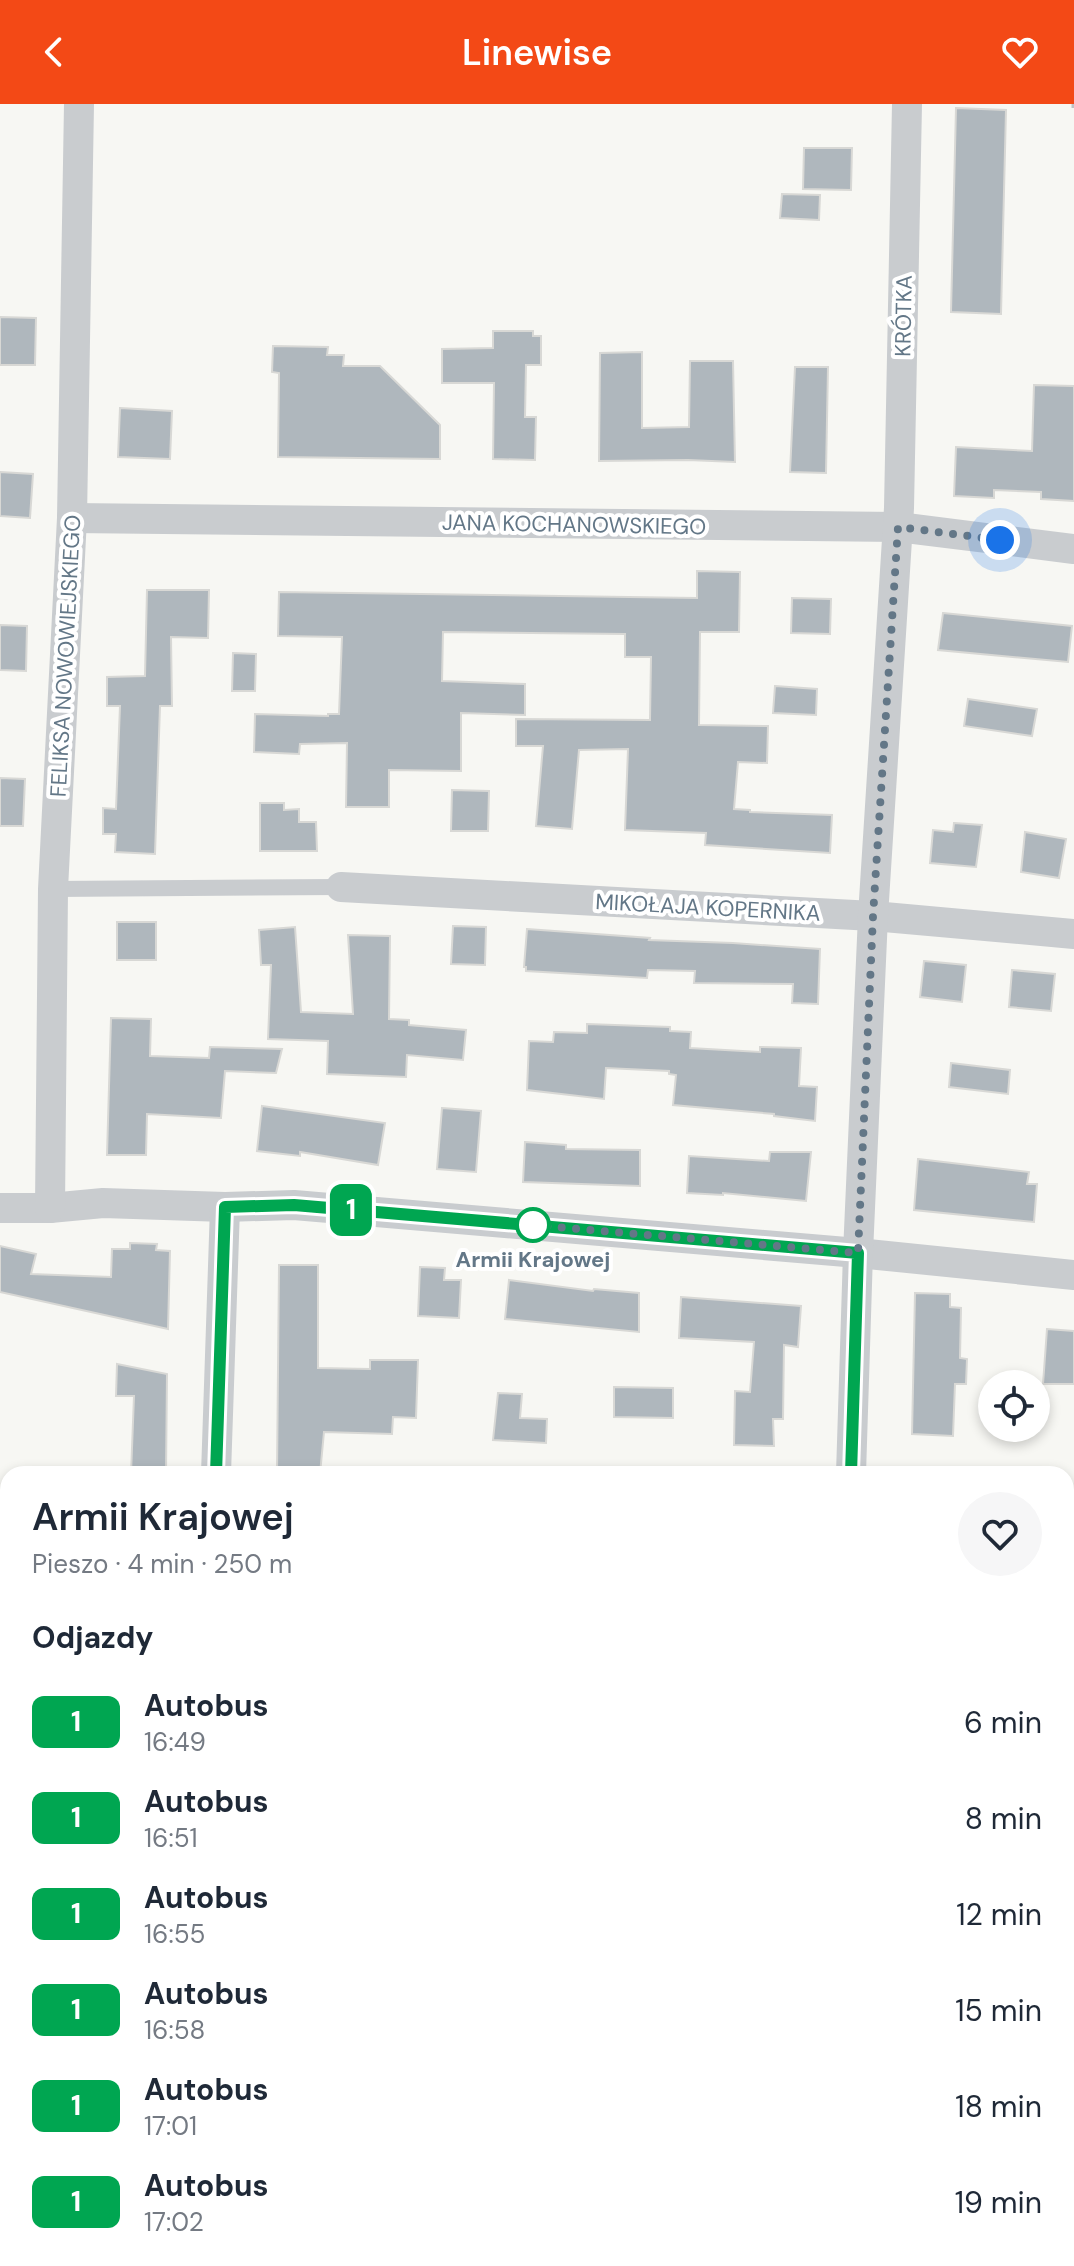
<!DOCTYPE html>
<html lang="pl">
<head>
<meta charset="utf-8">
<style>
  body { margin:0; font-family:"DM Sans",sans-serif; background:#f6f6f7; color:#1f2937; height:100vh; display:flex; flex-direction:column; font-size:30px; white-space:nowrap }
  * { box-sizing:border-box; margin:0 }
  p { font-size:26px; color:#747a83 }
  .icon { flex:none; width:44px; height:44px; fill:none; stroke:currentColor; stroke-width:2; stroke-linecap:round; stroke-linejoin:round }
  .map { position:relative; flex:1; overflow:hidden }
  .panel { position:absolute; left:0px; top:1362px; width:1074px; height:800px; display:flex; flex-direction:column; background:#fff; border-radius:24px 24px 0 0; box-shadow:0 4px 12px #0003 }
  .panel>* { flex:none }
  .badge { padding:0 16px; border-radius:12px; font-size:28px; line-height:52px }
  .controls { position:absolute; left:978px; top:1266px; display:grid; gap:16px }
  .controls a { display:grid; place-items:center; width:72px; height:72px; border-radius:50%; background:#fff; box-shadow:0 4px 12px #0003; font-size:40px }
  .you { position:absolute; width:40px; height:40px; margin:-20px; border:6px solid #fff; border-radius:50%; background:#1a73e8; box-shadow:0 0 0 12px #1a73e833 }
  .map>.badge { position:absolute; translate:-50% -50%; box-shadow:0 0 0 4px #fff }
  h2 { padding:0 32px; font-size:30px; line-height:72px }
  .round { display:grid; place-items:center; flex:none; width:84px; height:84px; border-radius:42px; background:#f6f6f7 }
  .head { display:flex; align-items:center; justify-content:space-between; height:136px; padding:0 32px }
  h1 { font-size:38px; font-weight:600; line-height:60px }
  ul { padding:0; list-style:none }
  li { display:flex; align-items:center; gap:24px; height:96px; padding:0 32px }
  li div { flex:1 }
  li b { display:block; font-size:30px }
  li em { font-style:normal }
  li .badge { min-width:88px; font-weight:700; text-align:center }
  header { display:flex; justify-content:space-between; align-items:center; height:104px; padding:0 32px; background:#f34916; color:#fff; font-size:36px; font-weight:600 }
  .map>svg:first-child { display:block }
  .building { fill:#afb7bd; stroke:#d8d8d5; stroke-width:2 }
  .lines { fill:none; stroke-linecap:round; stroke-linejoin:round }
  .path { stroke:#bfc2c4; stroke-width:5; stroke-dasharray:4 4; stroke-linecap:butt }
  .lane { stroke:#c9cccf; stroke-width:16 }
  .street { stroke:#c9cccf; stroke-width:30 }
  .line-casing { stroke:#fff; stroke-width:18 }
  .line { stroke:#00a651; stroke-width:12 }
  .walk { stroke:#637787; stroke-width:8; stroke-dasharray:0 14.4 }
  .stop-dot { fill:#fff; stroke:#00a651; stroke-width:4 }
  .labels { text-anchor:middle; stroke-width:8; stroke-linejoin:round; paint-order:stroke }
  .street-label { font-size:22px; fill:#637787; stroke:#fff }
  .stop-label { font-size:22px; font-weight:bold; fill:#637787; stroke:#fff }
</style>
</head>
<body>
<header><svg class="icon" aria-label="back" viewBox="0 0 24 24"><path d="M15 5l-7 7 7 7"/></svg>Linewise<svg class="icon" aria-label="heart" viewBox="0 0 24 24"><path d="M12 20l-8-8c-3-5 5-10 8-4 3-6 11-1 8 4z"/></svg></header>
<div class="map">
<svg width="1074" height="2162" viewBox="0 0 1074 2162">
  <rect width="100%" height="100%" fill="#f7f7f3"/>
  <g class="building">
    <polygon points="956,4 1006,6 1001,210 951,208"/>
    <polygon points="804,44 852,44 851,86 803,85"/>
    <polygon points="782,90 820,91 819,116 780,114"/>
    <polygon points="0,213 36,214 35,261 0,261"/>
    <polygon points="493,227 533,227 533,232 541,232 541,261 526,261 525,313 536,313 535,356 493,355 494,279 442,279 442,245 493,244"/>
    <polygon points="273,242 328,243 327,251 344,251 343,262 380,262 440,321 440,355 278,353 279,269 272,268"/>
    <polygon points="642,248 642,324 689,323 690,257 733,257 735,358 688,356 599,357 600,249"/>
    <polygon points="795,263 828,263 826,369 790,368"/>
    <polygon points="1034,281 1074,282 1074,397 1041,395 1041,388 994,386 994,394 954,392 956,343 1032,347"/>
    <polygon points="120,304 172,307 170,355 118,353"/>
    <polygon points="0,368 33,370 30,414 0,412"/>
    <polygon points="697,467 740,468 739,528 700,528 699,621 768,622 767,659 738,658 734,705 750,706 750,708 832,711 830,749 705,741 706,729 625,726 628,645 579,646 572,725 536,722 543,642 516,642 516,615 650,616 651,553 625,553 625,530 443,528 442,577 525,580 525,611 461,609 461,667 389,666 389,703 346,703 347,639 300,640 299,650 254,648 255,610 328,612 328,610 339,610 342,533 278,532 279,488 697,494"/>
    <polygon points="147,486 209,486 208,534 171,533 172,602 160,602 155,750 115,748 116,730 103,730 103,704 116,705 120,602 107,602 107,573 145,572"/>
    <polygon points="792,494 831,495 830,530 791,529"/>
    <polygon points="943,509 1072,522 1068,558 938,546"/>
    <polygon points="0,521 27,522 26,567 0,566"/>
    <polygon points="233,549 256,550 255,587 232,587"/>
    <polygon points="775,582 817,585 816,611 773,609"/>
    <polygon points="968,595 1037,605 1032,632 964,622"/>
    <polygon points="0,674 25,675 23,722 0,722"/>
    <polygon points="452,686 489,687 488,727 451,727"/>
    <polygon points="260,699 284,699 284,706 299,705 299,718 316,718 317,747 260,747"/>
    <polygon points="954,719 982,721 976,763 930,759 933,726 953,728"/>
    <polygon points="1025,728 1066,735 1059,774 1021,768"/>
    <rect x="117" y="818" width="39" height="38"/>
    <polygon points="453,822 486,823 485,861 451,860"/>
    <polygon points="295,823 301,908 353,910 348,831 390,832 389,915 409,916 409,921 466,926 463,956 407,951 406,973 327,970 328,937 268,935 271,861 261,861 259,826"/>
    <polygon points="527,825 650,834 649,836 733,839 820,845 818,900 792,899 793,880 694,879 695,867 648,866 647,874 526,867 526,863 524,863"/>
    <polygon points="924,857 966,861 962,898 920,893"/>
    <polygon points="1012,866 1055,870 1051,907 1009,903"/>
    <polygon points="111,914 151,915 150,952 209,954 210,943 282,945 276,969 225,967 221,1014 147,1010 146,1051 107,1051"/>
    <polygon points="587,920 670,923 670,927 691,928 690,944 760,948 760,943 801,944 799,982 817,983 815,1017 774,1012 774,1010 673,1001 676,971 669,970 669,967 606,964 604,995 527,986 529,937 553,938 554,928 587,929"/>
    <polygon points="951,959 1010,966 1008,990 949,983"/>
    <polygon points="262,1002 385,1019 378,1061 300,1048 300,1052 257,1047"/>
    <polygon points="442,1004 481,1007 476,1068 437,1065"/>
    <polygon points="525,1038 566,1041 566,1045 640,1046 640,1082 523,1078"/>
    <polygon points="770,1048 811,1048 806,1097 723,1089 723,1091 687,1089 689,1052 769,1057"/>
    <polygon points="918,1055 1029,1068 1027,1080 1037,1080 1034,1118 914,1106"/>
    <polygon points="130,1139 157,1140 156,1146 170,1147 168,1225 0,1188 0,1142 36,1150 31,1170 111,1173 112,1145 130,1145"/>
    <polygon points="279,1161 318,1161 318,1264 370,1265 370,1256 418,1256 416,1314 393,1313 392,1330 324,1328 320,1370 277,1370"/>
    <polygon points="420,1163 445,1164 444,1176 461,1176 459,1214 418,1212"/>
    <polygon points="509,1176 593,1187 594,1185 639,1189 639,1228 505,1215"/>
    <polygon points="915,1189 950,1190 950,1203 961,1204 960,1254 967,1255 966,1280 955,1280 953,1332 912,1330"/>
    <polygon points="681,1193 801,1202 798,1243 784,1241 783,1315 773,1315 774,1342 734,1341 735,1287 750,1288 754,1238 679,1234"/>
    <polygon points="1047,1225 1074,1227 1074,1280 1043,1280"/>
    <polygon points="117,1260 167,1270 166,1370 131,1370 134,1292 116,1292"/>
    <polygon points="614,1283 673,1284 673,1314 614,1313"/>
    <polygon points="498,1289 522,1290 520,1314 547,1315 546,1339 493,1336"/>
  </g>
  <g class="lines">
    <g class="path">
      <polyline points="1074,0 1074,5"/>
      <polyline points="1066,1551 1074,1555"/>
    </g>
    <g class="lane">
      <polyline points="53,785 341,783"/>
      <polyline points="1066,2132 1074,2125"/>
      <polyline points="527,2154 527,2162"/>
      <polyline points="696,2154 696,2162"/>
      <polyline points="1056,2154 1059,2162"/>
    </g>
    <g class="street">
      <polyline points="72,414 898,423 1074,445"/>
      <polyline points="341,783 873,812 1074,830"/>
      <polyline points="0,1104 50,1104 103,1099 225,1103 294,1101 858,1149 1074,1171"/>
      <polyline points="50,1104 53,785 72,414 79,0"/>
      <polyline points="216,1370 225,1103"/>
      <polyline points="851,1370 858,1149 873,812 899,404 907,0"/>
      <polyline points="1066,2087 1074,2098"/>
      <polyline points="202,2162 202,2154"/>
    </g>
  </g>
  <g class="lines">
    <defs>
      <polyline id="line" points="216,1370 225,1103 294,1101 858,1149 851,1370"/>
    </defs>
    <use href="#line" class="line-casing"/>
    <use href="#line" class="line"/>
    <polyline class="walk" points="533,1121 858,1149 873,812 898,423 1000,436"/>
  </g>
  <circle class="stop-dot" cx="533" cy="1121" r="16"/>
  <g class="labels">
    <g class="street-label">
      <text transform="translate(903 212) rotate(-89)" y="8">KRÓTKA</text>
      <text transform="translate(574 420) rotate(1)" y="8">JANA KOCHANOWSKIEGO</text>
      <text transform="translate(65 552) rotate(-87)" y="8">FELIKSA NOWOWIEJSKIEGO</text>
      <text transform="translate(708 803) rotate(3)" y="8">MIKOŁAJA KOPERNIKA</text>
    </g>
    <g class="stop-label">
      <text x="533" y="1163">Armii Krajowej</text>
    </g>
  </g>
</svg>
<div class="controls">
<a><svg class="icon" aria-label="locate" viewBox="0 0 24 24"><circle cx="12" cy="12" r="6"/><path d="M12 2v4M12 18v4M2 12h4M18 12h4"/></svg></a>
</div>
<div class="you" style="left:1000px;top:436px"></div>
<b class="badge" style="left:351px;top:1106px;background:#00a651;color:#fff">1</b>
<section class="panel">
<div class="head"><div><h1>Armii Krajowej</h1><p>Pieszo · 4 min · 250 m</p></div><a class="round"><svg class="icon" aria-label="heart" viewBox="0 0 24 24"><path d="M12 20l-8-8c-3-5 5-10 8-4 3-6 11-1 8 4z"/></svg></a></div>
<h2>Odjazdy</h2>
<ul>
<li><span class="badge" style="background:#00a651;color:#fff">1</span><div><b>Autobus</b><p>16:49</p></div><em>6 min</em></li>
<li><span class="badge" style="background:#00a651;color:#fff">1</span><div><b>Autobus</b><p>16:51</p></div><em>8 min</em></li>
<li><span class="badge" style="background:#00a651;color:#fff">1</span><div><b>Autobus</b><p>16:55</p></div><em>12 min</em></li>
<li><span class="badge" style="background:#00a651;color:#fff">1</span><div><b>Autobus</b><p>16:58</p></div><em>15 min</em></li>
<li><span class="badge" style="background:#00a651;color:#fff">1</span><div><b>Autobus</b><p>17:01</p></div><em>18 min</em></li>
<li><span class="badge" style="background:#00a651;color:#fff">1</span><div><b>Autobus</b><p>17:02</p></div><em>19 min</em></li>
</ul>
</section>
</div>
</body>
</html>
